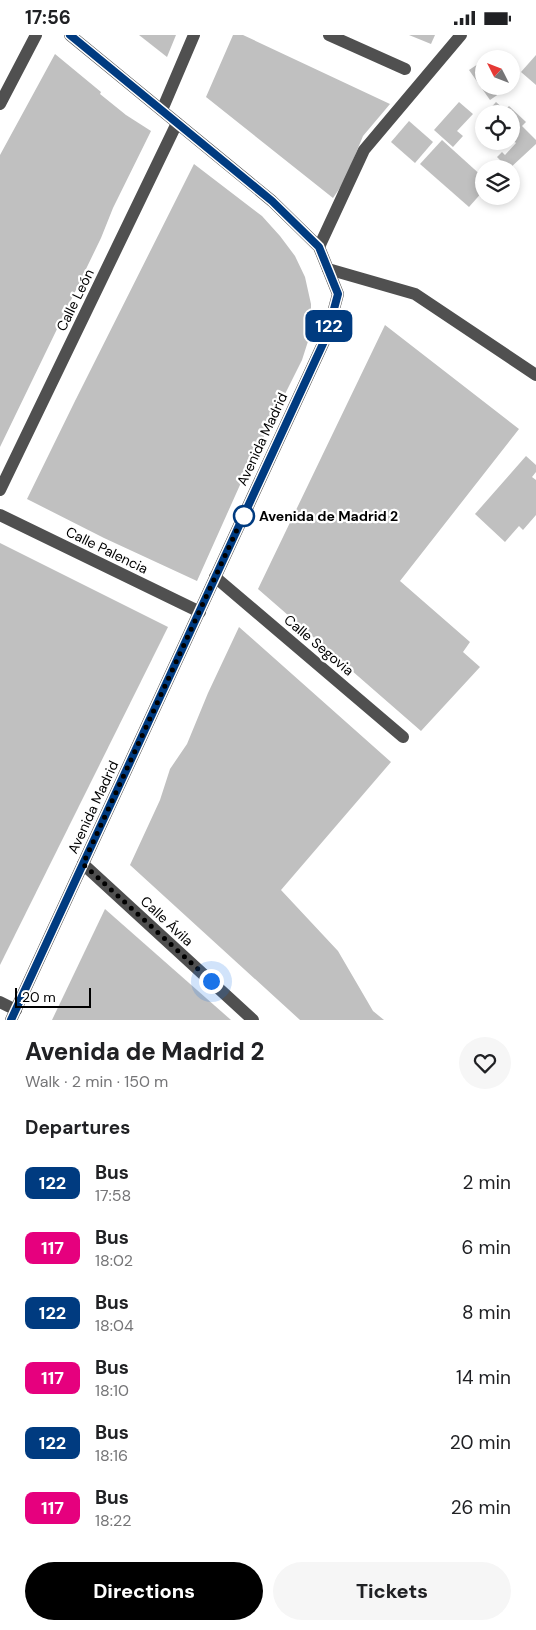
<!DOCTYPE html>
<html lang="en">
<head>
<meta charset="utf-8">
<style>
  body { margin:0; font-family:"DM Sans",sans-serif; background:#f6f6f6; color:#202124; height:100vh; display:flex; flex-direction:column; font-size:19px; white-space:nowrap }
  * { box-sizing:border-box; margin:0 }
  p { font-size:16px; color:#757577 }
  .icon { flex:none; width:28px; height:28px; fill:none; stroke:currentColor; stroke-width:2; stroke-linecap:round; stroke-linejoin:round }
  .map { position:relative; height:985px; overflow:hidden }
  .side { display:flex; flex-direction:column; background:#fff; flex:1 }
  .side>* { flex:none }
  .badge { padding:0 10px; border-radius:8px; font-size:18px; line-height:32px }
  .needle { width:32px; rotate:312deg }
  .controls { position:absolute; left:475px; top:15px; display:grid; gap:10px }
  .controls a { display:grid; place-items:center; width:45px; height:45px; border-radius:50%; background:#fff; box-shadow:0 2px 8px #0003; font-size:25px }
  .scale { position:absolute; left:15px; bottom:12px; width:76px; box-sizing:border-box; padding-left:5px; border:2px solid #000; border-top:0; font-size:14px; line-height:18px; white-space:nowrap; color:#000; -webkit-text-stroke:4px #fff; paint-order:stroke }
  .you { position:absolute; width:25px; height:25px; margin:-12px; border:4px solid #fff; border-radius:50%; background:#1a73e8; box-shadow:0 0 0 8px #1a73e833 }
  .map>.badge { position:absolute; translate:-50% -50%; box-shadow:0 0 0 2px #fff }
  h2 { padding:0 25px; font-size:19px; line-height:45px }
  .round { display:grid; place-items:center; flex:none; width:52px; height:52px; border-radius:26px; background:#f6f6f6 }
  .head { display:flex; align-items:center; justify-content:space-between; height:85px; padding:0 25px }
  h1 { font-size:24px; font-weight:800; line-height:38px }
  .cta { display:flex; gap:10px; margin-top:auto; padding:10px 25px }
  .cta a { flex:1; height:58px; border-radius:30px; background:#000; color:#fff; font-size:20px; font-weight:800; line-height:58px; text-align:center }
  .cta a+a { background:#f6f6f6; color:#202124 }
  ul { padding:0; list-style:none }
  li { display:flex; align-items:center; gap:15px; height:65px; padding:0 25px }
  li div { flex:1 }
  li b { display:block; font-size:19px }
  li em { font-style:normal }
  li .badge { min-width:55px; font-weight:700; text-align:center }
  .status { display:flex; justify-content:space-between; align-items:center; height:35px; padding:0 25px; background:#fff; direction:ltr }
  .status svg { height:14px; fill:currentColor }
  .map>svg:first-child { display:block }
  .building { fill:#c0c0c0 }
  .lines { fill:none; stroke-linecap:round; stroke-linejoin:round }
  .minor { stroke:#505050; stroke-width:12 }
  .line-casing { stroke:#fff; stroke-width:11 }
  .line { stroke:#003b80; stroke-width:8 }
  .walk { stroke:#000; stroke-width:5; stroke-dasharray:0 9 }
  .stop-dot { fill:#fff; stroke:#003b80; stroke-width:2.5 }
  .labels { text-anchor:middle; stroke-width:4.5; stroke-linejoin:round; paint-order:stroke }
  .street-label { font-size:14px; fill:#000; stroke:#fff }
  .stop-label { font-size:14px; font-weight:bold; fill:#000; stroke:#fff; text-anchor:start }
</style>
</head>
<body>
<div class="status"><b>17:56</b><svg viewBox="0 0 49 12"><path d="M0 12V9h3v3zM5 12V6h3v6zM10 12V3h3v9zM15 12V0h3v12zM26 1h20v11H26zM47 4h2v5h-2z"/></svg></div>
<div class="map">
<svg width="536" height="985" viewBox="0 0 536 985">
  <rect width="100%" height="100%" fill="#fff"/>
  <g class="building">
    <polygon points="139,0 176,0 167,22"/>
    <polygon points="233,0 243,0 390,69 363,101 344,147 333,163 206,62"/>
    <polygon points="409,0 435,0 431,9"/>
    <polygon points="55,19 101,57 100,59 126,80 151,96 113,173 101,203 0,412 0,120"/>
    <polygon points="536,20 536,50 521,37"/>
    <polygon points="484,25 484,51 504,51 506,54 490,65 469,35"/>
    <polygon points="459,67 473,79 457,96 463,101 453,112 434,95"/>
    <polygon points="496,67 505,75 509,71 526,87 522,91 536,105 536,109 509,134 497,122 502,117 505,120 516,108 511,103 511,79 485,79"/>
    <polygon points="409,86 433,107 415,128 391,107"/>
    <polygon points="442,105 484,143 484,155 469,172 420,129"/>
    <polygon points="194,129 262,181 280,201 295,221 305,242 311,269 311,297 302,325 244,441 197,546 104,503 27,464 75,366"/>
    <polygon points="385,290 519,394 400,546 470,607 463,617 480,632 421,696 258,554"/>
    <polygon points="526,421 536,430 536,437 532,442 536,445 536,480 523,495 519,491 505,507 475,479"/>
    <polygon points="0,508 168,592 0,930"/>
    <polygon points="239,592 391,727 281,855 338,916 373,976 384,985 300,985 130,830 160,765 170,734 187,709 208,658"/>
    <polygon points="105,874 231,985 52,985"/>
  </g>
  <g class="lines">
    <g class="minor">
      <polyline points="329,0 405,34"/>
      <polyline points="0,69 36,0"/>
      <polyline points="162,75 194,0"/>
      <polyline points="319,212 364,115 461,0"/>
      <polyline points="328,234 415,259 536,340"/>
      <polyline points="0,455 177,88"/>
      <polyline points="0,480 200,577"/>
      <polyline points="215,542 403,702"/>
      <polyline points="83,829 253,985"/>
      <polyline points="0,967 16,975"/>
      <polyline points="11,985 327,300 338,259 319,212 272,166 70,0"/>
    </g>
  </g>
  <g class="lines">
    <defs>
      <polyline id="line" points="11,985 327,300 338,259 319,212 272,166 70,0"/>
    </defs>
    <use href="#line" class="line-casing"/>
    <use href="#line" class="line"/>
    <polyline class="walk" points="211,946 83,829 247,473 244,481"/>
  </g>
  <circle class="stop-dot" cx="244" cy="481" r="10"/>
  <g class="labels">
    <g class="street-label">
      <text transform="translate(75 265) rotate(-64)" y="5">Calle León</text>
      <text transform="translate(262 404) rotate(-65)" y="5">Avenida Madrid</text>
      <text transform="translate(107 515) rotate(26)" y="5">Calle Palencia</text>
      <text transform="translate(319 610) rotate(40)" y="5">Calle Segovia</text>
      <text transform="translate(93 772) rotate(-65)" y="5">Avenida Madrid</text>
      <text transform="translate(167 886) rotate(43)" y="5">Calle Ávila</text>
    </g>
    <g class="stop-label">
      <text x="259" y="486">Avenida de Madrid 2</text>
    </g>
  </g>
</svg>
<div class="controls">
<a><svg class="needle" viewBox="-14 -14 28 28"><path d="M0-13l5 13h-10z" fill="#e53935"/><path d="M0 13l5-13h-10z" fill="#757577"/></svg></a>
<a><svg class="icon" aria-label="locate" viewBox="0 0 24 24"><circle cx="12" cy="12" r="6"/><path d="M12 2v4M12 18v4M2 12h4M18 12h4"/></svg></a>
<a><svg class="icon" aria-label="layers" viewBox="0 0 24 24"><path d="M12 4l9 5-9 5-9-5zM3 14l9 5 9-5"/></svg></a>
</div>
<div class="scale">20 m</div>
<div class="you" style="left:211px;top:946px"></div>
<b class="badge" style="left:329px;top:291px;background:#003b80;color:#fff">122</b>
</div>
<section class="side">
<div class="head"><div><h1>Avenida de Madrid 2</h1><p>Walk · 2 min · 150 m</p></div><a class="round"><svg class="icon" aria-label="heart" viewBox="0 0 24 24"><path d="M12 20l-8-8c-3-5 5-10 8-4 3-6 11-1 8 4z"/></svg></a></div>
<h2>Departures</h2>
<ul>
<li><span class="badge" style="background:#003b80;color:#fff">122</span><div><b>Bus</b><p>17:58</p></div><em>2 min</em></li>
<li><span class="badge" style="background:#e6007e;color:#fff">117</span><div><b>Bus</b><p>18:02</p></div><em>6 min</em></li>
<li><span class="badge" style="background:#003b80;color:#fff">122</span><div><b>Bus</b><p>18:04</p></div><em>8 min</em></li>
<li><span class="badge" style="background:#e6007e;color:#fff">117</span><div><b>Bus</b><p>18:10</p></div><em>14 min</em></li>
<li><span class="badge" style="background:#003b80;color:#fff">122</span><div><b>Bus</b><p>18:16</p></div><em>20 min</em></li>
<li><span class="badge" style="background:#e6007e;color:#fff">117</span><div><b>Bus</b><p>18:22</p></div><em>26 min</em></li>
</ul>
<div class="cta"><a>Directions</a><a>Tickets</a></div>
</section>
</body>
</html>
